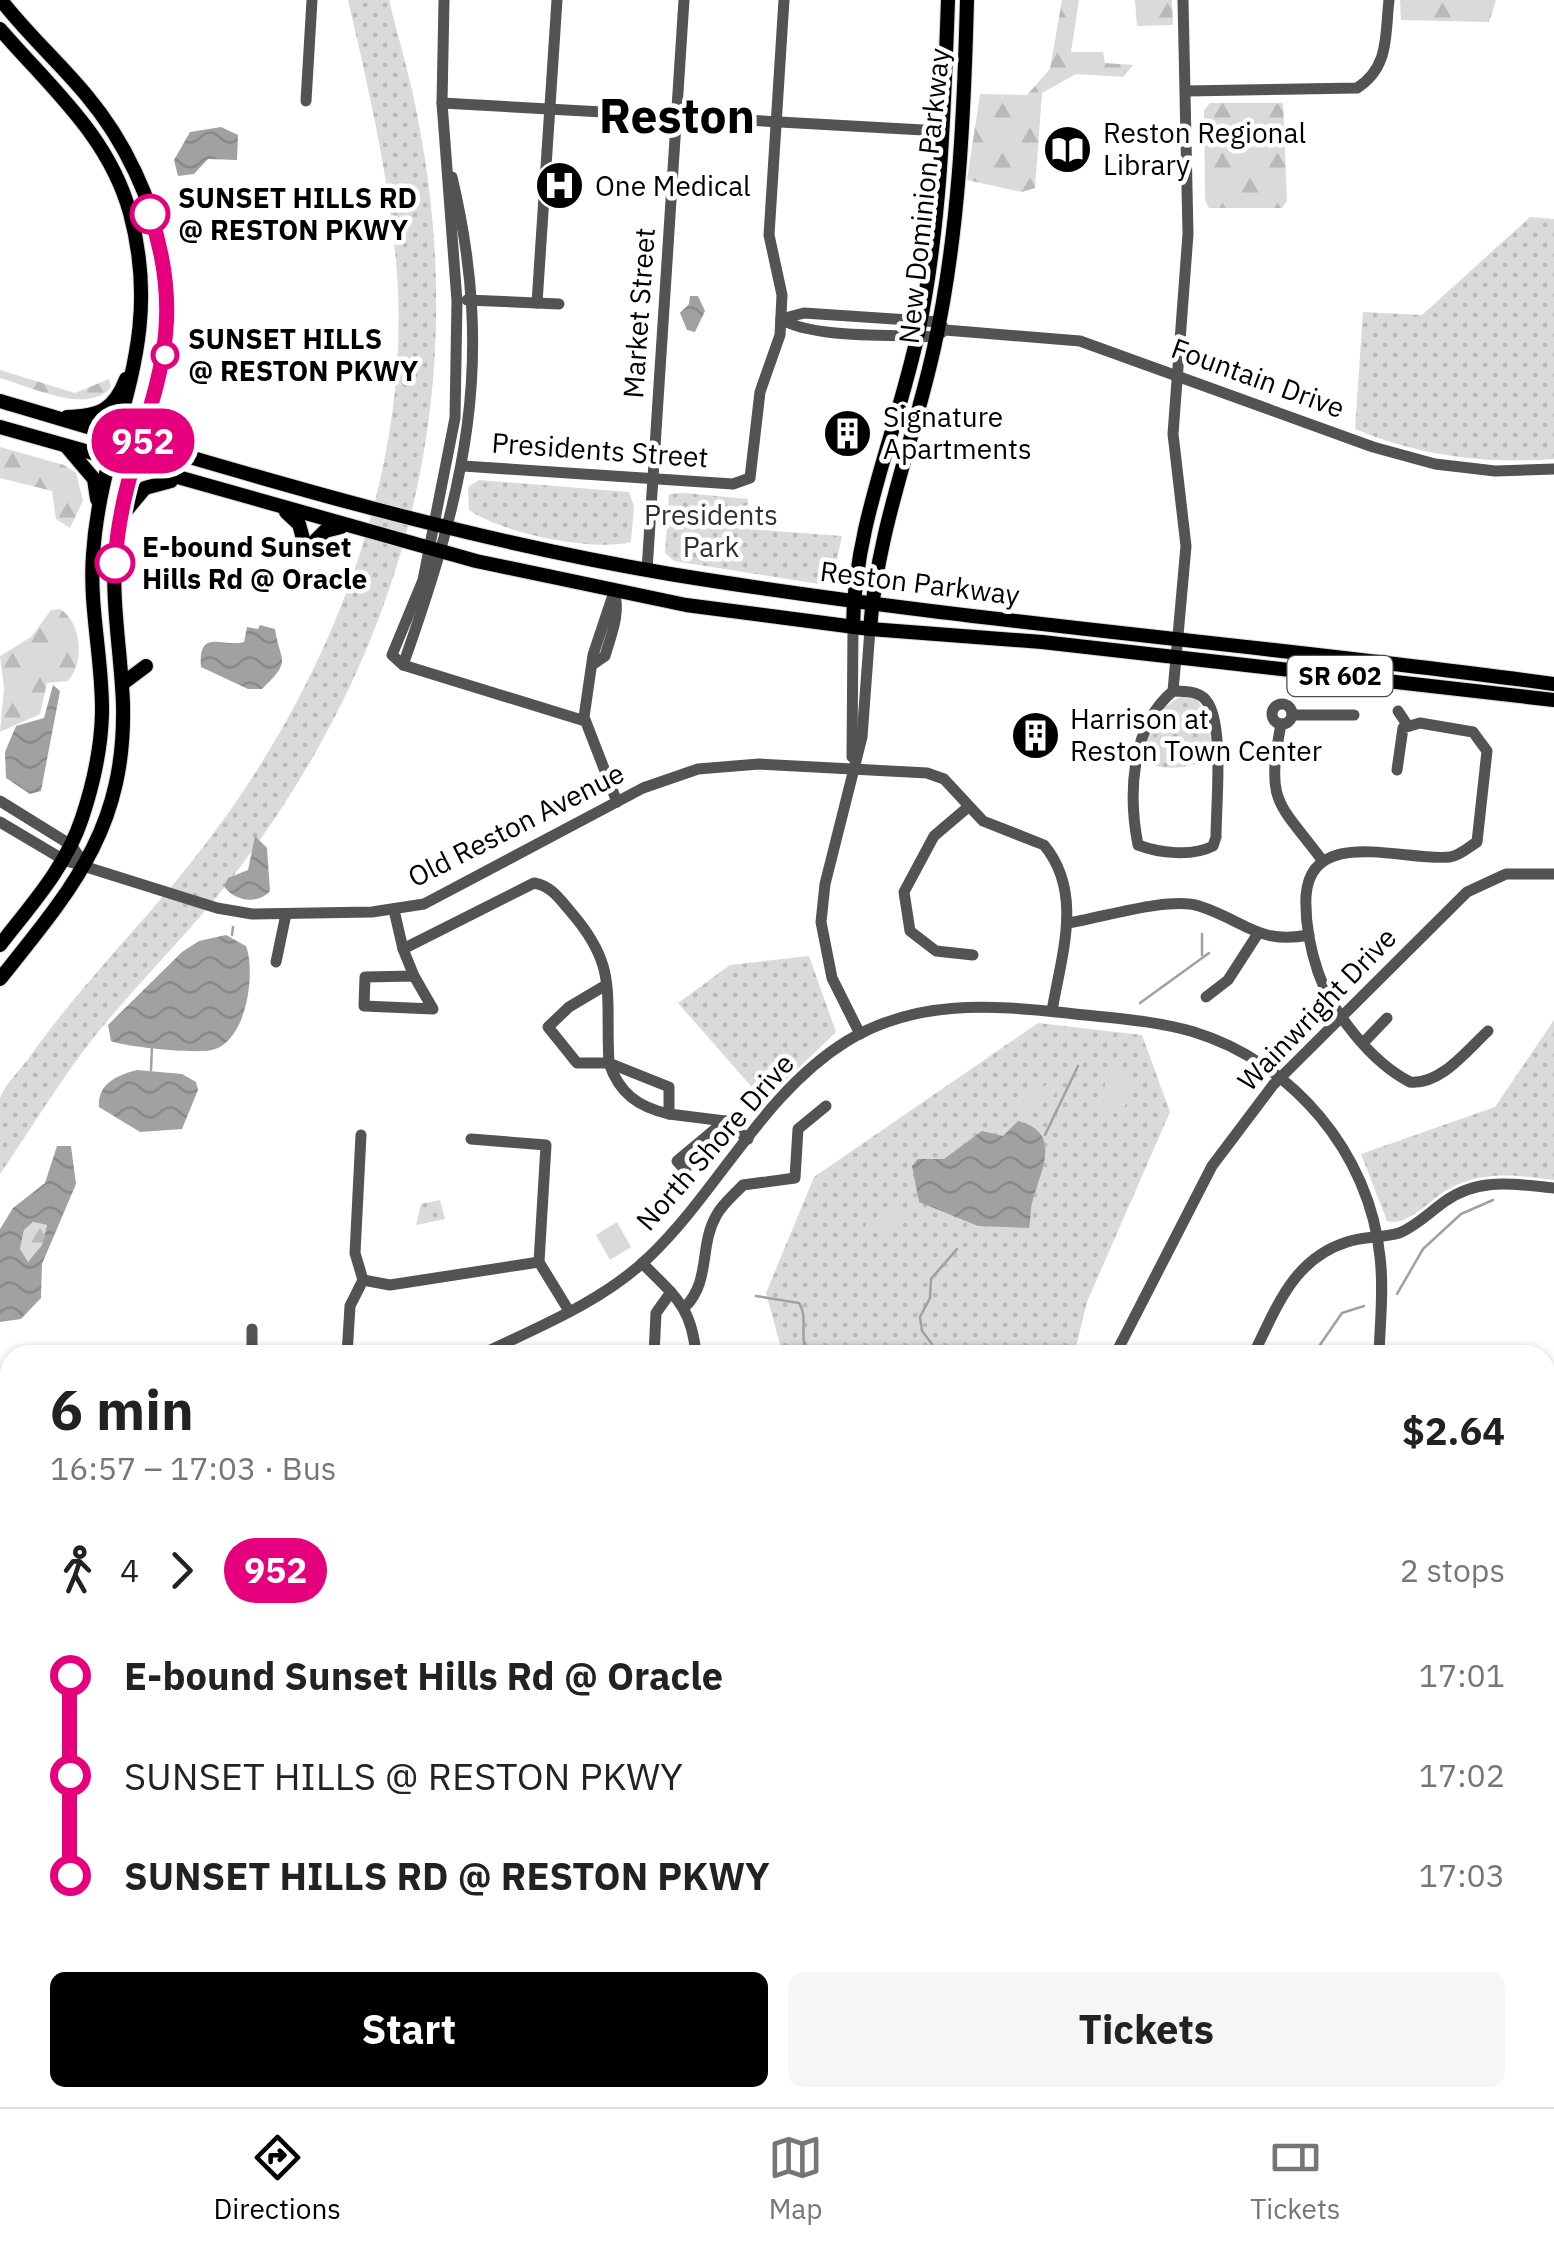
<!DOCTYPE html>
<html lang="en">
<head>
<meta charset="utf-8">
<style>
  body { margin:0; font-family:"IBM Plex Sans",sans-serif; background:#f6f6f6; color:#222; height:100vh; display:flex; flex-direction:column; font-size:38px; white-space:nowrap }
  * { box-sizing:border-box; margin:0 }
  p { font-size:32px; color:#767676 }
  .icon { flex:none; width:55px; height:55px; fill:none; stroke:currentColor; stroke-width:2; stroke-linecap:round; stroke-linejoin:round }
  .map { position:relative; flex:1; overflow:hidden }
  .details { position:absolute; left:0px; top:1345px; width:1555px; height:762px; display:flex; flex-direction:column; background:#fff; border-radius:30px 30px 0 0; box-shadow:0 2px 8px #0004 }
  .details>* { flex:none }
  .badge { padding:0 20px; border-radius:32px; font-size:35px; line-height:65px }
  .map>.badge { position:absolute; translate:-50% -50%; box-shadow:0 0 0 5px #fff }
  .legs { display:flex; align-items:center; gap:15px; height:110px; padding:0 50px; font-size:32px }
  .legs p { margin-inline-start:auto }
  .overview { display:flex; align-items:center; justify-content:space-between; height:170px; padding:0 50px }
  h1 { font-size:55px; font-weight:800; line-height:75px }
  .action { display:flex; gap:20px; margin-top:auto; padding:20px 50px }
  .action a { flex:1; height:115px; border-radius:15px; background:#000; color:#fff; font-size:40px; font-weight:800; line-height:115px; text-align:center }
  .action a+a { background:#f6f6f6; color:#222 }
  ul { padding:0 50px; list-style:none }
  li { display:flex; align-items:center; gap:35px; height:100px; font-size:38px }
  li i { display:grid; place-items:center; width:15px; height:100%; margin:0 12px; background:currentColor }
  li i::after { content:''; width:25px; height:25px; margin:-12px; border:8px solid; border-radius:50%; background:#fff }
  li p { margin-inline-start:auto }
  li:first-child i { background:linear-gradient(#0000 50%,currentColor 0) }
  li:last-child i { background:linear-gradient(currentColor 50%,#0000 0) }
  .tab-bar { display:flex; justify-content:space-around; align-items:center; height:140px; border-top:2px solid #e0e0e0; background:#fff; font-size:28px; color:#767676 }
  .tab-bar a { display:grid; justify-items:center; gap:5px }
  .tab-bar .active { color:#000 }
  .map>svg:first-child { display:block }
  .grass { fill:url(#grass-dots) }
  .forest { fill:url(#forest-firs) }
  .garden { fill:#dadada }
  .water { fill:url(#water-waves); fill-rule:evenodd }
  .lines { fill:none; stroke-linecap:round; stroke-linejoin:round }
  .stream { stroke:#a1a1a1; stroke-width:2.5 }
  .major-casing { stroke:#dbdbdb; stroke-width:16 }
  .minor { stroke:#535353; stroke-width:11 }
  .major { stroke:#000; stroke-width:14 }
  .line-1-casing { stroke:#fff; stroke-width:22 }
  .line-1 { stroke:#e6007e; stroke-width:15 }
  .stop-1-dot { fill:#fff; stroke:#e6007e; stroke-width:5 }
  .labels { text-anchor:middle; stroke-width:9; stroke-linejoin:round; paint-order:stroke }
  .shield { fill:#fff; stroke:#4c4c4c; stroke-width:2.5 }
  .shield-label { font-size:25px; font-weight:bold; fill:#000 }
  .poi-label { font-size:28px; fill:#000; stroke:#fff; text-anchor:start }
  .street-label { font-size:28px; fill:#000; stroke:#fff }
  .stop-label { font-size:28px; font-weight:bold; fill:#000; stroke:#fff; text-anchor:start }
  .park-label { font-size:28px; fill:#313131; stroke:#fff }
  .town-label { font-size:48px; font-weight:bold; fill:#000; stroke:#fff }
</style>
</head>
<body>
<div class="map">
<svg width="1554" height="2107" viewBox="0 0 1554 2107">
  <defs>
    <pattern id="grass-dots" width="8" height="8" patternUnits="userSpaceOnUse" patternTransform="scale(2.5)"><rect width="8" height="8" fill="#dadada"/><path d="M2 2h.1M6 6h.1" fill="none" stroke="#b9b9b9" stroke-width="1.8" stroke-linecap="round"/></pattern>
    <pattern id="forest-firs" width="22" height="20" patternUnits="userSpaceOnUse" patternTransform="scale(2.5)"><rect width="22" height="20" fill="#dadada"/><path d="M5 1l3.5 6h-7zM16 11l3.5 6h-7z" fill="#b9b9b9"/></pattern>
    <pattern id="water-waves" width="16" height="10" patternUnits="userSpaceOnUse" patternTransform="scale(2.5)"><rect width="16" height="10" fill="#a1a1a1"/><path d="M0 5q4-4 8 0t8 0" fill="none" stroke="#898989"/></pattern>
  </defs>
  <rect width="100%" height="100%" fill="#fff"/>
  <g class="grass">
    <path d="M348,0H389C399,41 412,83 419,125C471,397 404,652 237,871C193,930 140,980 94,1037C60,1080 31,1129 0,1174C0,1153 0,1119 0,1098C5,1084 22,1068 31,1055C82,983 146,921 200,851C328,687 415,472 396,261C388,172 368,86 348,0Z"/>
    <path d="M1530,217L1554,219V459C1485,464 1419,456 1355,429L1363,312L1422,315Z"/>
    <path d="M479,480L629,492L634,506L631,542C591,552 502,533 469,510L468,487Z"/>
    <polygon points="685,493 748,499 748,529 842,536 834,572 819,584 674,561 665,553 669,494"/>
    <path d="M1183,696L1194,697C1210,712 1216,743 1205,761C1185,768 1163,772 1144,761C1142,735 1159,705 1183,696Z"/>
    <polygon points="809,956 836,1032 764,1101 678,1003 730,965"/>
    <path d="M1554,1020V1180C1516,1175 1481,1170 1447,1190C1430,1200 1406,1228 1387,1221L1361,1154L1495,1107Z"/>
    <polygon points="1038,1023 1142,1035 1170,1112 1087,1302 1074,1355 783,1355 766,1293 814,1177"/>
    <polygon points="440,1200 445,1219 416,1225 421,1204"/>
    <polygon points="0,1622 10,1622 10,2098 116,2098 118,2107 0,2107"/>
    <polygon points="770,2098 992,2098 987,2107 767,2107"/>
    <polygon points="1064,2098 1221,2098 1218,2107 1063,2107"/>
  </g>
  <g class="forest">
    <polygon points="1062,0 1079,0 1071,52 1103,52 1105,63 1133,65 1123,77 1076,74 1042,93 1035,188 1022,192 967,180 980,94 1027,95 1050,69"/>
    <polygon points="1135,0 1172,0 1173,25 1137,26"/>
    <polygon points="1400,0 1496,0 1489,22 1401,20"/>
    <polygon points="1210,103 1283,103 1287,201 1282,208 1209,208 1205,200 1204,110"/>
    <path d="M0,370L75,393L109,379L111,387C88,416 30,386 0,378Z"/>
    <polygon points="0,447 64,465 76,473 83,501 70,528 56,519 52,491 0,478"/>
    <path d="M60,609C82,623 85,662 68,681L47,683L40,714L0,732L4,688L0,656L31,637L51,610Z"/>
    <polygon points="33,1222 47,1225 42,1245 28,1262 20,1249 24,1230"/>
  </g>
  <g class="garden">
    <polygon points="1120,1071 1132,1079 1132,1093 1123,1110 1109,1115 1099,1106 1108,1075"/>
    <polygon points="1048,1083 1057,1085 1054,1095 1027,1112 1018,1111 1019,1105"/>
    <polygon points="898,1204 906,1212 902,1229 865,1233 866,1223"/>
    <polygon points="617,1222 631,1247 610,1260 596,1235"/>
  </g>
  <g class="water">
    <polygon points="221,127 238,135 237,160 208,159 194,174 178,176 174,160 190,132"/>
    <polygon points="690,296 698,296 705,311 695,332 687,330 680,313 689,304"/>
    <path d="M260,625L275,629C280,663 293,659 262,689H248L201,667C198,627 223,648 244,642L247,627L258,629Z"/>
    <polygon points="53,685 60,691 41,791 30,794 6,778 5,752 16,726 44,718"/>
    <path d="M255,836L267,848L270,891C258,905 233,901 224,886L228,878L248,870Z"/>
    <path d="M226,935L246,946C256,972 247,1042 212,1050C196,1054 125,1047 111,1041L108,1025L182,952L199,941Z"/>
    <path d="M137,1070L182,1074L196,1082L198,1090L182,1129L140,1132L99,1107C97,1084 117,1075 137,1070Z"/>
    <path d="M1018,1121C1064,1133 1040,1171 1032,1203C1030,1212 1031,1219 1029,1228L978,1226L919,1202L912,1166L918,1159H944L982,1131L1003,1136Z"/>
    <path d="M57,1146H71L76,1184L42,1264L41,1298L21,1319L0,1322V1229L13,1208L45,1183ZM33,1222L47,1225L42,1245L28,1262L20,1249L24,1230Z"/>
  </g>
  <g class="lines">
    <g class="stream">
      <polyline points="232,935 233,927"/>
      <polyline points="1202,955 1202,934"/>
      <polyline points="1140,1003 1209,953"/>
      <polyline points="151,1070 152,1046"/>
      <polyline points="1045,1135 1078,1066"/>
      <polyline points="1397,1294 1423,1249 1461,1214 1493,1200"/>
      <path d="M756,1296L799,1303C810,1319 796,1342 811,1355"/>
      <polyline points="929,1355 932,1344 922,1331 920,1317 930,1298 931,1279 957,1249"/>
      <polyline points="1313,1355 1342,1313 1364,1306"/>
      <polyline points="3,1790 10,1790"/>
      <polyline points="1545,2050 1554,2072"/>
      <polyline points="864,2107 866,2098"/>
    </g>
    <defs>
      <g id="major">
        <path d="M0,29C50,87 109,136 130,213C167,350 101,429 93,555C89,608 103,661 102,714C101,749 93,785 82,818C66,867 31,905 0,945"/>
        <path d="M0,401C220,466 443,536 670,574C963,622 1260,644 1554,684"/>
        <path d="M67,417C100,416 114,410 126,379"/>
        <polyline points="0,427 476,561 686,605 870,629 1042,642 1554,700"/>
        <polyline points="66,446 94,479 97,499"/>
        <polyline points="125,512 145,488 171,481"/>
        <polyline points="286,512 299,524 306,550"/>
        <polyline points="306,550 325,531 341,527"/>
        <path d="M853,627C854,523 898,430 919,329C941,222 944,109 948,0"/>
        <path d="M870,629C877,531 913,443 934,348C959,235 964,115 967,0"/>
        <polyline points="122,684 146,666"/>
        <path d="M0,979C72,889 126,828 123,704C121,649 109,592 117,538C130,443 185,358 164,258C152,200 125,141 87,96C60,63 27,34 1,0"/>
      </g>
    </defs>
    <use href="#major" class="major-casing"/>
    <g class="minor">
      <polyline points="444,0 442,103 457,301 455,418 423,580 392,655 403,665 585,721"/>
      <path d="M1186,91L1357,88C1390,67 1385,34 1389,0"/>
      <polyline points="306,101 312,0"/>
      <polyline points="442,103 941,131"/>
      <polyline points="467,300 559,304"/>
      <polyline points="537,303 557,0"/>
      <path d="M781,319C812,339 896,334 936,337L945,330L1080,341L1373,447L1435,464L1495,471L1554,469"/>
      <polyline points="781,319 804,313 939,322 943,327"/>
      <polyline points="463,466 733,484 750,478 760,392 780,335 782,295 769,235 784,0"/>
      <polyline points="647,570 684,0"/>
      <polyline points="614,592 593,655 584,717 617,802"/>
      <path d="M595,663L605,656C611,635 621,613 614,592"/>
      <path d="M403,665C465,490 496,363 452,177"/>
      <path d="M1173,691C1186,692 1200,690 1208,703C1224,729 1216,805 1216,837L1213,846C1192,857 1159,853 1138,845C1128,794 1131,726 1173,691L1186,546L1173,434L1188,234L1183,0"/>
      <circle cx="1282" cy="714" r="10"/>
      <polyline points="1398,711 1408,726"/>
      <polyline points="1292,715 1354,715"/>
      <path d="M1281,724C1266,804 1277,800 1322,860"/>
      <polyline points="852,757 853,627"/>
      <path d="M1397,770L1403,728L1420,723L1473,732L1487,751L1477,842C1469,847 1459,856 1450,857C1405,862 1311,825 1306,896C1305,921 1310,948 1318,972C1332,1012 1371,1062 1410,1082C1441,1085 1467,1050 1488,1031"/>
      <polyline points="0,801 71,845 86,866"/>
      <polyline points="967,808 934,836 904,892 910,931 936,951 973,955"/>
      <path d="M0,822L64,860L217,908L252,914L372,912L424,904L643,788L698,769L759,764L927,773L944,779L983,821L1044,845C1084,893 1061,956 1052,1011"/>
      <polyline points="394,910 403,949"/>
      <path d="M1068,923C1101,918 1170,896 1199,906C1244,920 1257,945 1309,935"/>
      <polyline points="276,962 286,914"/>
      <path d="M414,976L403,949L534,883C551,886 559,898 570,911C619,967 605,993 609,1063L669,1087V1114L725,1121L748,1139"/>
      <polygon points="414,976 433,1009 364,1006 365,977"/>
      <path d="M606,985L569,1007L548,1027L577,1063H609C619,1093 638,1107 669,1114"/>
      <polyline points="1206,997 1228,980 1257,935"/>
      <polyline points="860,1034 832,978 821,922 825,884 862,737 870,629"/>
      <polyline points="1364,1042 1387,1018"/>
      <polyline points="471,1139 546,1145 539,1262 569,1311"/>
      <polyline points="686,1171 677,1161 725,1121"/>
      <path d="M642,1263C675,1296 692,1307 696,1355"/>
      <polyline points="363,1280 390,1285 539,1262"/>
      <path d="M685,1307C711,1281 699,1246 716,1216C722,1204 735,1194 743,1185L795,1178L798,1129L826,1106"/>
      <polyline points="252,1329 252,1355"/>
      <polyline points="347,1355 350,1306 363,1280 355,1253 361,1135"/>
      <path d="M480,1355C538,1327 602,1302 649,1257C719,1190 763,1093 847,1041C916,999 990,1005 1067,1013C1109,1018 1153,1020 1194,1032C1292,1062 1370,1153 1380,1257C1384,1289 1380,1323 1379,1355"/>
      <polyline points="654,1355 656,1313 671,1292"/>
      <polyline points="1115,1355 1212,1166 1273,1085 1467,892 1506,874 1554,874"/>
      <path d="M1253,1355C1277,1307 1293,1259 1347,1242C1364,1236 1383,1238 1399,1233C1415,1227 1430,1212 1444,1202C1478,1177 1514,1184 1554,1188"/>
      <polyline points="0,1482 10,1484"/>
      <polyline points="1545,1671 1554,1685"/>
      <polyline points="1545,1777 1554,1777"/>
      <polyline points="169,2098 172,2107"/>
      <polyline points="601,2107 601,2098"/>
      <polyline points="1051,2107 1052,2098"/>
      <polyline points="1230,2107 1232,2098"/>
    </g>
    <use href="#major" class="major"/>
  </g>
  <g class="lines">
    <defs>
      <path id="line-1" d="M115,563C123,429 200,361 150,214"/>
    </defs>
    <use href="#line-1" class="line-1-casing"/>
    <use href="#line-1" class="line-1"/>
  </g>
  <defs>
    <symbol id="library-disc" viewBox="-11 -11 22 22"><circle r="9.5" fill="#000" stroke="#fff"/><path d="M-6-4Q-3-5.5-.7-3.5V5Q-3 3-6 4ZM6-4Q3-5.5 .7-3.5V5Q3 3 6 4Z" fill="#fff"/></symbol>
    <symbol id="hospital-disc" viewBox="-11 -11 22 22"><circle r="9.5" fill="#000" stroke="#fff"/><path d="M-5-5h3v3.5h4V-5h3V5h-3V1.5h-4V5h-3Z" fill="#fff"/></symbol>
    <symbol id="building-disc" viewBox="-11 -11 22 22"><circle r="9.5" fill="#000" stroke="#fff"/><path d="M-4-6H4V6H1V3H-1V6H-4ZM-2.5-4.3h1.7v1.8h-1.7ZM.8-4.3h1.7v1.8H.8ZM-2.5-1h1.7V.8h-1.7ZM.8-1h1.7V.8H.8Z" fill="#fff"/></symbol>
  </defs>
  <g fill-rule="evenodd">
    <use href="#library-disc" x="1040" y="122" width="55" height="55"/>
    <use href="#hospital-disc" x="532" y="158" width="55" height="55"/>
    <use href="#building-disc" x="820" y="406" width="55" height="55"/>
    <use href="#building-disc" x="1008" y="708" width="55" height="55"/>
  </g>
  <g class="stop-1-dot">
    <circle cx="150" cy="214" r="18"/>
    <circle cx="165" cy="355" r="12"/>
    <circle cx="115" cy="563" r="18"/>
  </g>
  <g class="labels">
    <rect class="shield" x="1287.5" y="656" width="105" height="40" rx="8"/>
    <g class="shield-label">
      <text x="1340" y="685">SR 602</text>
    </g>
    <g class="poi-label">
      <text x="1103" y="143">Reston Regional<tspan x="1103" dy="32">Library</tspan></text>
      <text x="595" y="196">One Medical</text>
      <text x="883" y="427">Signature<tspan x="883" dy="32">Apartments</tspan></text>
      <text x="1070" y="729">Harrison at<tspan x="1070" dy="32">Reston Town Center</tspan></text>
    </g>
    <g class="street-label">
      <text transform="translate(924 196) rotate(-84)" y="10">New Dominion Parkway</text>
      <text transform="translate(639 313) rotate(-86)" y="10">Market Street</text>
      <text transform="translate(1258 378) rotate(20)" y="10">Fountain Drive</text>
      <text transform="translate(600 450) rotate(4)" y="10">Presidents Street</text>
      <text transform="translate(920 583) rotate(7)" y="10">Reston Parkway</text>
      <text transform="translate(516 825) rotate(-27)" y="10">Old Reston Avenue</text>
      <text transform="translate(1317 1009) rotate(-46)" y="10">Wainwright Drive</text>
      <text transform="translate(715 1142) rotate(-49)" y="10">North Shore Drive</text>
    </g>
    <g class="stop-label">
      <text x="178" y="208">SUNSET HILLS RD<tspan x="178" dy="32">@ RESTON PKWY</tspan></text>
      <text x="188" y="349">SUNSET HILLS<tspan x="188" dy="32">@ RESTON PKWY</tspan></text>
      <text x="142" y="557">E-bound Sunset<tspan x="142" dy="32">Hills Rd @ Oracle</tspan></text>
    </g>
    <g class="park-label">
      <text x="711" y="525">Presidents<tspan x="711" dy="32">Park</tspan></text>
    </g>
    <g class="town-label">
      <text x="677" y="133">Reston</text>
    </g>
  </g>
</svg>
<b class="badge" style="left:143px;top:441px;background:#e6007e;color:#fff">952</b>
<section class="details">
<div class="overview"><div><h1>6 min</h1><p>16:57 – 17:03 · Bus</p></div><b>$2.64</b></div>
<div class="legs"><svg class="icon" aria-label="walk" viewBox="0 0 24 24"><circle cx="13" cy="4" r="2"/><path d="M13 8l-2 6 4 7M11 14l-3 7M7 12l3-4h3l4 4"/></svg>4<svg class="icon" aria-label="forward" viewBox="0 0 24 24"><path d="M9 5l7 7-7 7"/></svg><b class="badge" style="background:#e6007e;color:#fff">952</b><p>2 stops</p></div>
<ul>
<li><i style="color:#e6007e"></i><b>E-bound Sunset Hills Rd @ Oracle</b><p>17:01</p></li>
<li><i style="color:#e6007e"></i><span>SUNSET HILLS @ RESTON PKWY</span><p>17:02</p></li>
<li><i style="color:#e6007e"></i><b>SUNSET HILLS RD @ RESTON PKWY</b><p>17:03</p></li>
</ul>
<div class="action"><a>Start</a><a>Tickets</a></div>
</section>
</div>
<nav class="tab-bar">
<a class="active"><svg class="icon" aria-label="directions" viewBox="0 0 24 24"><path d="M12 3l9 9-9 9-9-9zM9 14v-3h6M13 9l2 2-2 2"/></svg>Directions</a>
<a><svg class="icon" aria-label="map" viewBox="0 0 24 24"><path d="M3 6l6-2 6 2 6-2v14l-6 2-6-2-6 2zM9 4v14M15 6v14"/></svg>Map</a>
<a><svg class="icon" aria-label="tickets" viewBox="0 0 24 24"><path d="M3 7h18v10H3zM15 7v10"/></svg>Tickets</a>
</nav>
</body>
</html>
